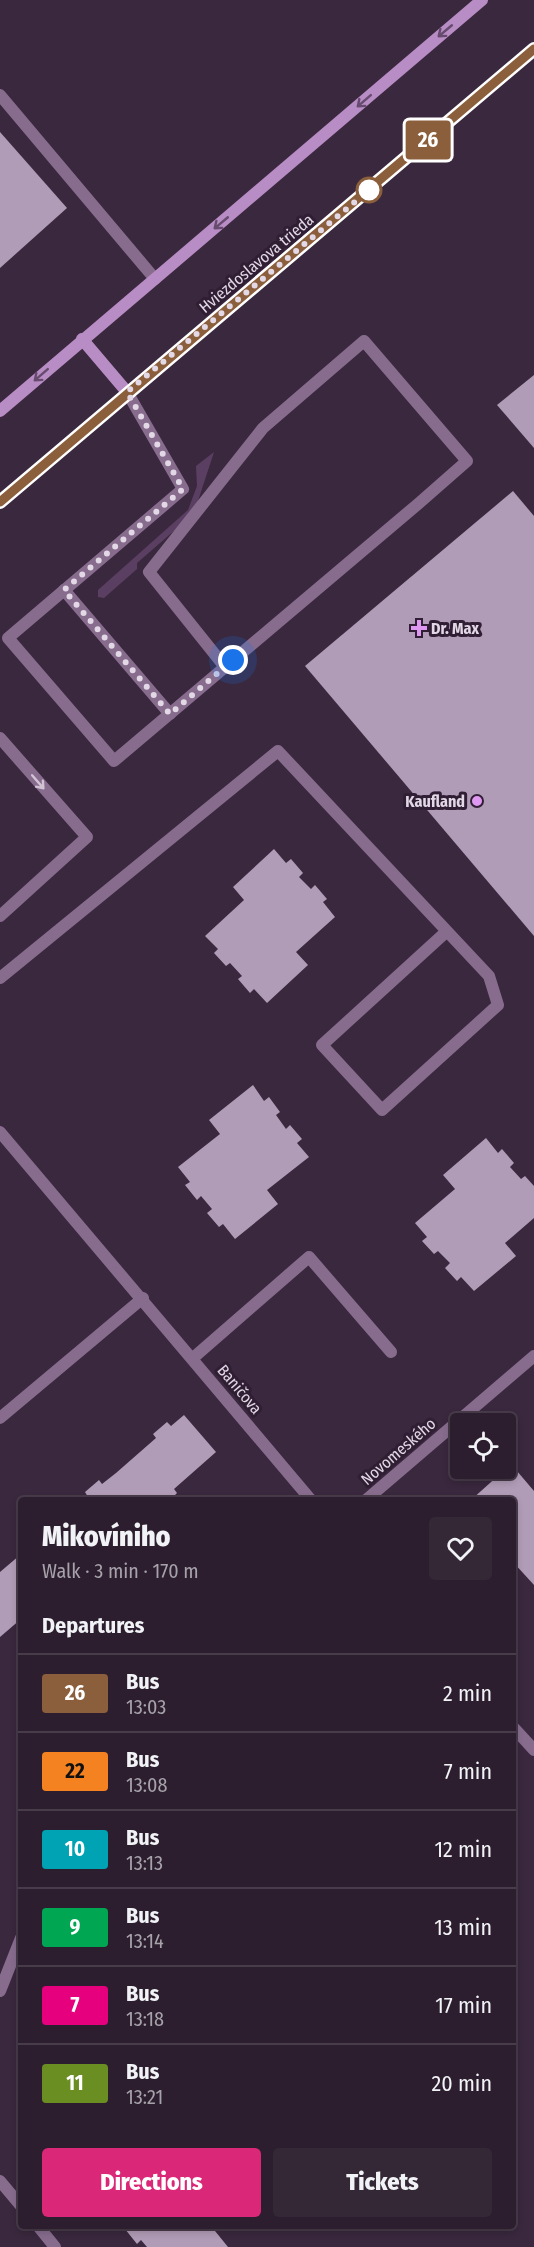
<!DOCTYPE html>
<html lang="en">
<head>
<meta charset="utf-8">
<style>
  body { margin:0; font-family:"Fira Sans Condensed",sans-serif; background:#342736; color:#f1f3f6; height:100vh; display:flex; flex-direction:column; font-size:22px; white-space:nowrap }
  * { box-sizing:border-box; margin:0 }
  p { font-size:20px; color:#a6a2aa }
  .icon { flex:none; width:33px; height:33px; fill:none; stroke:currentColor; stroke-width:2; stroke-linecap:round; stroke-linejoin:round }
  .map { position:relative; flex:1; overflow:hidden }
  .details { position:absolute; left:18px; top:1497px; width:498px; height:732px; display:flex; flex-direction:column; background:#2c1e2e; border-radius:6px; box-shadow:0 3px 9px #0003,0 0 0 2px #483c4a }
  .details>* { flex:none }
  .badge { padding:0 12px; border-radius:4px; font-size:21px; line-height:39px }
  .buttons { position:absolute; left:450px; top:1413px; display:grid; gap:12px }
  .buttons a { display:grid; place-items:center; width:66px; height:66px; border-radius:6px; background:#2c1e2e; box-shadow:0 3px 9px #0003,0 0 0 2px #483c4a; font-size:30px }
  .you { position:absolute; width:30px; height:30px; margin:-15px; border:4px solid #fff; border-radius:50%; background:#1a73e8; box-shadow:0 0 0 9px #1a73e833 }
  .map>.badge { position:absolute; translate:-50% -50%; box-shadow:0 0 0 3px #fff }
  h2 { padding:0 24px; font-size:22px; line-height:54px }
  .round { display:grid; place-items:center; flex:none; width:63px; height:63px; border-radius:6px; background:#342736 }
  .overview { display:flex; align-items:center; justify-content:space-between; height:102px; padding:0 24px }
  h1 { font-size:28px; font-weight:800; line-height:45px }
  .button { display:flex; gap:12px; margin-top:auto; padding:12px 24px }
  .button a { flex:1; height:69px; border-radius:6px; background:#db2777; color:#fff; font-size:24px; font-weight:800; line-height:69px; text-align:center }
  .button a+a { background:#342736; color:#f1f3f6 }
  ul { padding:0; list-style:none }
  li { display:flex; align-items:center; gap:18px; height:78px; padding:0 24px; border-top:2px solid #483c4a }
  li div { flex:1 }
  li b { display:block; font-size:22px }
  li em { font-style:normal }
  li .badge { min-width:66px; font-weight:700; text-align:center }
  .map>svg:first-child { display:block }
  .green { fill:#5b3f62 }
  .building { fill:#b19cb7 }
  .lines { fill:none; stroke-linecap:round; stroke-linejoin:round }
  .lane { stroke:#876c8e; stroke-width:12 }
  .street { stroke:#876c8e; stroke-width:12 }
  .secondary { stroke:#b88cc4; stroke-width:12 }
  .oneway { stroke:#664b6e }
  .oneway2 { stroke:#d1c2d4 }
  .line-casing { stroke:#fff; stroke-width:14 }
  .line { stroke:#8b5e3c; stroke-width:9 }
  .walk { stroke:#e3d8e6; stroke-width:6; stroke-dasharray:0 10.8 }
  .stop-dot { fill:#fff; stroke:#8b5e3c; stroke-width:3 }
  .poi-dot { fill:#df98f1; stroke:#301f34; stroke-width:2 }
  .labels { text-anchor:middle; stroke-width:6; stroke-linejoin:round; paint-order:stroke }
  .street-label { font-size:16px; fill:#e3d8e6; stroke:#301f34 }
  .poi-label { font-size:16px; font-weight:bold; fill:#e3d8e6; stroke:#301f34; text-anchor:start }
</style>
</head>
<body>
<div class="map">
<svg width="534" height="2247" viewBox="0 0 534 2247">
  <rect width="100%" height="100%" fill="#3a283e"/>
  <polygon class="green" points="214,452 197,504 175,530 137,563 137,569 104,598 98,597 98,590 188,510 197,486 196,466"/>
  <g class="building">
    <polygon points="0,132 67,208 0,268"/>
    <polygon points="534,375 534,448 497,405"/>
    <polygon points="513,491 534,516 534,936 305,666"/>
    <polygon points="274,849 286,863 291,859 303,873 299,877 311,889 315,885 327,899 323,902 335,917 296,952 308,965 267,1003 254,989 250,993 238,979 242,976 230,963 226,966 214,953 218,949 205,936 244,900 233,887"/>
    <polygon points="253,1085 264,1101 269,1097 280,1112 276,1115 286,1129 290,1125 302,1139 297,1143 309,1157 267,1190 278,1204 235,1239 223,1224 219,1227 207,1213 212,1209 201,1196 197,1200 185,1185 190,1182 178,1167 220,1134 209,1120"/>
    <polygon points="486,1138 498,1153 502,1149 514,1163 510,1167 521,1179 525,1176 534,1186 534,1218 505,1243 516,1256 474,1291 461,1277 457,1281 445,1268 450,1263 438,1251 434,1254 422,1241 427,1237 415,1223 455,1189 443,1175"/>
    <polygon points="184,1415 216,1452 174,1489 177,1493 170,1500 84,1500 88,1497 85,1492 99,1480 102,1484 116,1473 156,1438 153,1434 167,1422 171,1426"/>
    <polygon points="511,1464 534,1491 534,1585 513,1562 513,1500 471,1500"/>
    <polygon points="21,1547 21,1619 0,1637 0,1572 20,1555 17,1550"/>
    <polygon points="129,2226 211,2226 228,2247 147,2247 141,2240 137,2244 125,2229"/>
  </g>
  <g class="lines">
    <g class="lane">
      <polyline points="0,95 155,279"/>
      <polyline points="127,392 183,489 8,638 114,761 418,504 467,461 364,341 263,428 149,572 225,667"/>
      <polyline points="64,590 170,714"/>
      <polyline points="0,738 87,837 0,916"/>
      <polyline points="193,1358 309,1257 391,1352"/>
    </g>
    <g class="street">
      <polyline points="0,978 278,751 489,976 498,1005 382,1110 322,1045 446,932"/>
      <polyline points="0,1132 311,1500"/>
      <polyline points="0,1418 143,1298"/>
      <polyline points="366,1500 534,1356"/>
      <polyline points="513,1727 534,1750"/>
      <polyline points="0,1991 21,1938"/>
      <polyline points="0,2181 21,2206"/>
      <polyline points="38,2226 55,2247"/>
    </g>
    <g class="secondary">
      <polyline points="82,339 127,392"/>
      <polyline points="0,411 482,0"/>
      <polyline points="0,502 534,49"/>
    </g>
  </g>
  <defs><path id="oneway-shaft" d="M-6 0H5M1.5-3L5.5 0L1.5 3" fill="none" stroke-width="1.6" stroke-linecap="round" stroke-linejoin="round" transform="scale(1.5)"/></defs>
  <g class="oneway">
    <use href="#oneway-shaft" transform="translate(445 31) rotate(140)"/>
    <use href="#oneway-shaft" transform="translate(364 101) rotate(139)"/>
    <use href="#oneway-shaft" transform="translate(221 223) rotate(140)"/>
    <use href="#oneway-shaft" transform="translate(41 375) rotate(139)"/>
  </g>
  <use class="oneway2" href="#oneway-shaft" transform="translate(38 782) rotate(49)"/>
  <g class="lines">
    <defs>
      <polyline id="line" points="0,502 534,49"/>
    </defs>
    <use href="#line" class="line-casing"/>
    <use href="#line" class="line"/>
    <polyline class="walk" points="233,660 170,714 64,590 183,489 127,392 374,186 369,190"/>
  </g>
  <circle class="stop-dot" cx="369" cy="190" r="12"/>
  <g class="poi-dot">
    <path d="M416 619h6v6h6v6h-6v6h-6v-6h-6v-6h6z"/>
    <circle cx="477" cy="801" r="6"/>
  </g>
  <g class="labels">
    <g class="street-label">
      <text transform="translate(256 263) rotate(-40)" y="6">Hviezdoslavova trieda</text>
      <text transform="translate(240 1389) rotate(50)" y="6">Baničova</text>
      <text transform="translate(398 1451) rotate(-41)" y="6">Novomeského</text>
    </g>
    <g class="poi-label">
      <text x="431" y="634">Dr. Max</text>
      <text x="465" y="807" text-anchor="end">Kaufland</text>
    </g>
  </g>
</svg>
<div class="buttons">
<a><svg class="icon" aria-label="locate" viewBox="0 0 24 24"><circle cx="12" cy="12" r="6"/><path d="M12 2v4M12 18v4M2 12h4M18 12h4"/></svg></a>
</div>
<div class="you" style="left:233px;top:660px"></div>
<b class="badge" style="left:428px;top:140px;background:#8b5e3c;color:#fff">26</b>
<section class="details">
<div class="overview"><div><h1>Mikovíniho</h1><p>Walk · 3 min · 170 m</p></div><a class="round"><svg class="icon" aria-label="heart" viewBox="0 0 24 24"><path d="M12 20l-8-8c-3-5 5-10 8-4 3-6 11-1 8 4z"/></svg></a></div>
<h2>Departures</h2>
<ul>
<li><span class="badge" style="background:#8b5e3c;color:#fff">26</span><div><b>Bus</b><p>13:03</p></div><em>2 min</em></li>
<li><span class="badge" style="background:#f58220;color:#111">22</span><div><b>Bus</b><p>13:08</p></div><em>7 min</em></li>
<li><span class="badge" style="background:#00a3b4;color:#fff">10</span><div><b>Bus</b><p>13:13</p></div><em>12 min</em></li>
<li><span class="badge" style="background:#00a651;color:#fff">9</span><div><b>Bus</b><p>13:14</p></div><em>13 min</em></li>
<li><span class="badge" style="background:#e6007e;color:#fff">7</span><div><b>Bus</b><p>13:18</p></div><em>17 min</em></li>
<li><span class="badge" style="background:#6b8e23;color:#fff">11</span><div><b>Bus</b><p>13:21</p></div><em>20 min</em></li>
</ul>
<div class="button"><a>Directions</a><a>Tickets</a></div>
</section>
</div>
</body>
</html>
